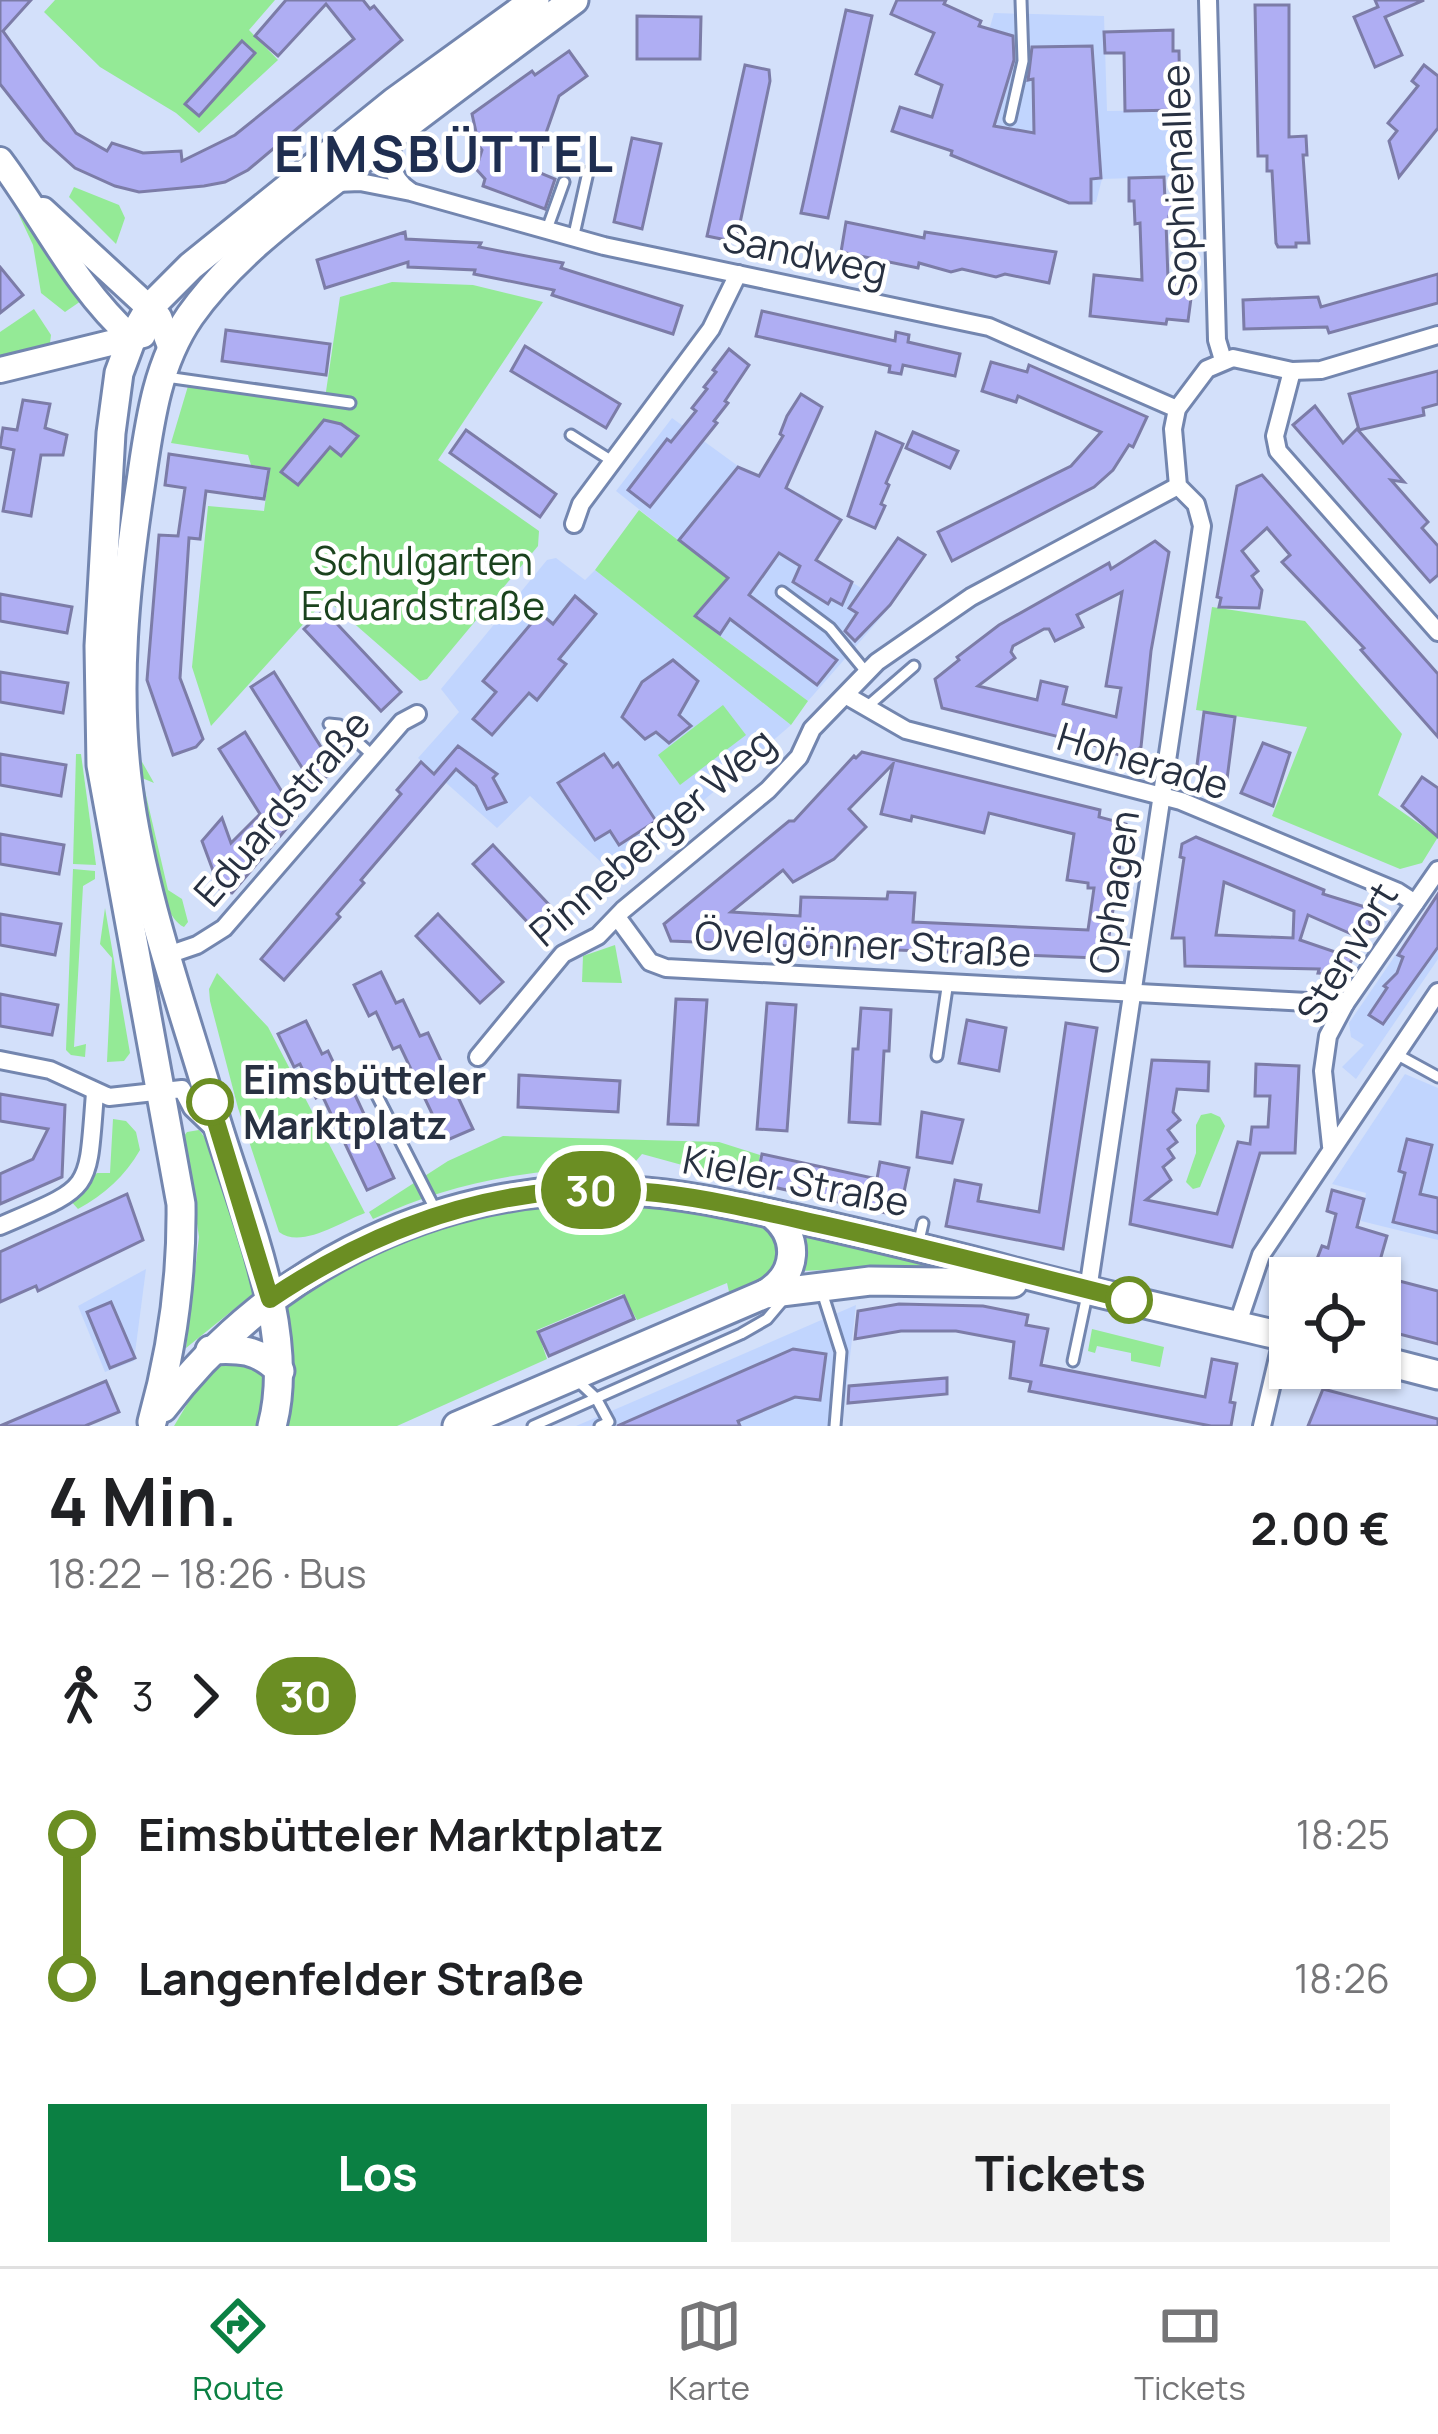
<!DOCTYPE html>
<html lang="de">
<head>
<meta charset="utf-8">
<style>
  body { margin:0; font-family:Manrope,sans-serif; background:#f2f2f2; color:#202124; height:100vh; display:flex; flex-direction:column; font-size:45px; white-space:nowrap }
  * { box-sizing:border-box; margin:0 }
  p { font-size:39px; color:#757577 }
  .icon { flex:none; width:66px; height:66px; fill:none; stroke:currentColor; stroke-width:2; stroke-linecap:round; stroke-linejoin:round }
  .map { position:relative; height:1426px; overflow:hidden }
  .drawer { display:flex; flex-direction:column; background:#fff; flex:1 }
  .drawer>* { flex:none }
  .badge { padding:0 24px; border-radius:39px; font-size:42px; line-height:78px }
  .fabs { position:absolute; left:1269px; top:1257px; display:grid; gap:24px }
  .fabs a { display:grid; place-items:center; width:132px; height:132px; border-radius:0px; background:#fff; box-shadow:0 3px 9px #0004; font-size:60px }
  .map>.badge { position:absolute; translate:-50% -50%; box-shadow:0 0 0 6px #fff }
  .legs { display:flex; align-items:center; gap:18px; height:132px; padding:0 48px; font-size:39px }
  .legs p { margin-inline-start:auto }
  .head { display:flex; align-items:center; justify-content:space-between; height:204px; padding:0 48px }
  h1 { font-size:66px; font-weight:700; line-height:90px }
  .button { display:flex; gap:24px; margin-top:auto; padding:24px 48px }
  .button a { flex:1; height:138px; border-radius:0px; background:#0b8043; color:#fff; font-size:48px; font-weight:700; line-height:138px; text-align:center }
  .button a+a { background:#f2f2f2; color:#202124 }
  ul { padding:0 48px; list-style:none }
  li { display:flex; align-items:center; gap:42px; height:144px; font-size:45px }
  li i { display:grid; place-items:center; width:18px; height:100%; margin:0 15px; background:currentColor }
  li i::after { content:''; width:30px; height:30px; margin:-15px; border:9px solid; border-radius:50%; background:#fff }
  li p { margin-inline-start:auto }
  li:first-child i { background:linear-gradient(#0000 50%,currentColor 0) }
  li:last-child i { background:linear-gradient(currentColor 50%,#0000 0) }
  .tab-bar { display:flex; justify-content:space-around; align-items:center; height:168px; border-top:3px solid #e0e0e0; background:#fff; font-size:33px; color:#757577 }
  .tab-bar a { display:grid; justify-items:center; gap:6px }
  .tab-bar .current { color:#0b8043 }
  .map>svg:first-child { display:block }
  .built { fill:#c1d5fe }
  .green { fill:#94ea96 }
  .building { fill:#afaef3; stroke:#7c7ca7; stroke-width:3; fill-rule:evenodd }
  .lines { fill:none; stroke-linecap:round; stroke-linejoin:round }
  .lane-casing { stroke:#7386af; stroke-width:15 }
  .street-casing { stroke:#7386af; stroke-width:22 }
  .secondary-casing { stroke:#7386af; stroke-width:30 }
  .primary-casing { stroke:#7386af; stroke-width:33 }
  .lane { stroke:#fff; stroke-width:9 }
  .street { stroke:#fff; stroke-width:16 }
  .secondary { stroke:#fff; stroke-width:24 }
  .primary { stroke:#fff; stroke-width:27 }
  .line-1-casing { stroke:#fff; stroke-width:27 }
  .line-1 { stroke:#6b8e23; stroke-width:18 }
  .stop-1-dot { fill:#fff; stroke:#6b8e23; stroke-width:6 }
  .labels { text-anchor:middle; stroke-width:9; stroke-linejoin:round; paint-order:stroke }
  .street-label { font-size:39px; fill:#283141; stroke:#fff }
  .park-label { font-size:39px; fill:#1b431d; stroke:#fff }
  .stop-label { font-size:39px; font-weight:bold; fill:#283141; stroke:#fff; text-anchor:start }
  .district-label { font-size:51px; font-weight:bold; letter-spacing:3px; fill:#1f2e50; stroke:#fff }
</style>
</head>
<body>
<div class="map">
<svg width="1438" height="1426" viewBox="0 0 1438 1426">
  <rect width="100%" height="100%" fill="#d3e0fa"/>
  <g class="built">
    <polygon points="994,13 1104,16 1107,111 1192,110 1194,176 1102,179 1096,202 1069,203 965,114"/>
    <polygon points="672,418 738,466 805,496 772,534 891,606 808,701 693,616 726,578 616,491"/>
    <polygon points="556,558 585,580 595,570 791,725 616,876 530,796 497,828 418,758 459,712 441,689 547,560"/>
    <polygon points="1438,893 1438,959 1356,1079 1342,1067 1364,1045 1351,1037 1349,1023"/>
    <polygon points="1405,1074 1438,1088 1438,1240 1361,1221 1366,1193 1332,1184"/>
    <polygon points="146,1269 134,1361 105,1372 78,1306"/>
    <polygon points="856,1305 842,1426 576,1426 623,1406"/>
  </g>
  <g class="green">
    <polygon points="55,0 275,0 249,30 278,60 199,133 176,113 100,67 44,12"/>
    <polygon points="74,187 119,205 125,218 116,244 69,197"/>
    <polygon points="18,213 81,301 65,312 41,293 33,245"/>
    <polygon points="392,282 473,285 543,302 438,460 539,531 538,546 427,679 420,681 326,599 211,726 192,667 208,506 264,511 270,468 251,465 248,455 171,443 188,386 324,405 340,297"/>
    <polygon points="34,309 51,335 50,343 0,358 0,332"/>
    <polygon points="639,510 727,578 693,616 808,701 791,725 595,570"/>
    <polygon points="1212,607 1305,621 1402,734 1378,795 1438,837 1422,863 1400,869 1272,816 1307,727 1196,710"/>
    <polygon points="723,705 746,735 680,785 658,755"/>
    <path d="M137,753L154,783L142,778L168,890L182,899L188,922L184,927C152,912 141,789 137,753Z"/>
    <polygon points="76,754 81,754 96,865 73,864"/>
    <polygon points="73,869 95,871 95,879 83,886 74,1047 86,1044 85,1057 71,1055 66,1050"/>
    <polygon points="105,908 130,1053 124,1061 107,1062 112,958 100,944"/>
    <polygon points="615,945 622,983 582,982 583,956"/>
    <path d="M217,973L268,1027L365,1213C341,1222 301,1249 279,1232L238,1108L210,1001L209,989Z"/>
    <polygon points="1211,1113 1220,1117 1225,1126 1200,1187 1193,1189 1186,1182 1196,1153 1196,1125 1201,1115"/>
    <path d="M113,1119L126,1121L136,1132L140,1150C125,1176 104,1195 78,1209L69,1199L97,1173H110Z"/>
    <polygon points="199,1130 212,1147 254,1293 186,1348 199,1237 184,1136 187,1132"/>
    <path d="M503,1136L719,1142L760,1155L755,1185L642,1154L630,1168C539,1167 456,1180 373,1219L369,1212L448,1161Z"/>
    <path d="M623,1200L731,1217L766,1228L778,1244L779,1262L770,1277L730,1296L727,1283L637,1320L622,1294L537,1330L547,1359L397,1426H286L293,1363L283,1305C399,1226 487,1208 623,1200Z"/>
    <polygon points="802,1232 965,1271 895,1267 800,1271"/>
    <polygon points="1092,1329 1164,1347 1160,1367 1131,1361 1131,1353 1097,1346 1095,1353 1088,1351"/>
    <polygon points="226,1358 262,1369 265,1383 257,1426 174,1426 192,1396"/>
  </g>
  <g class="building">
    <polygon points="0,0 31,0 3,31 76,133 107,151 112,143 143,153 181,151 182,161 235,135 354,39 326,4 278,56 255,36 286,0 363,0 370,9 374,6 402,40 248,170 225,182 204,186 139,192 115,186 75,168 44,140 0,84"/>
    <polygon points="897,0 946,0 944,4 981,21 979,26 1013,36 1014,60 994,126 1034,133 1033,79 1028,80 1032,47 1092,46 1101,178 1091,179 1091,203 1069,203 951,155 952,151 892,131 900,107 932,117 942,85 916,74 934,33 891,14"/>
    <polygon points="1375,0 1424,0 1385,17 1402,55 1375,67 1354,17 1378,7"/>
    <polygon points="1255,5 1289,5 1289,137 1306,136 1307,155 1303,155 1309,243 1296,243 1296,247 1278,247 1276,243 1272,171 1267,171 1267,156 1258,156"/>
    <polygon points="846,10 872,16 828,218 801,213"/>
    <polygon points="637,16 701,17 700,59 637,59"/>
    <polygon points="1173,30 1173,51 1179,51 1180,110 1125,111 1124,53 1105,53 1104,32"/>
    <polygon points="242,41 255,53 199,116 185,104"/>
    <polygon points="569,51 587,76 559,96 533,170 555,179 545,209 483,186 485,179 476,169 482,150 471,135 476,132 472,114 532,71 535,75"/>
    <polygon points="745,65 769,70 770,81 736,242 707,236"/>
    <polygon points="1424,65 1438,76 1438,128 1399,177 1389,141 1397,131 1388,123 1418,86 1412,81"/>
    <polygon points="632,138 661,144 642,229 614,222"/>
    <polygon points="1164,177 1165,200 1177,200 1177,215 1169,216 1169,223 1166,222 1168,279 1193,283 1188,321 1167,319 1166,324 1090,316 1094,275 1142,280 1140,223 1135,224 1134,201 1129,201 1129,178"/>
    <polygon points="846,222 924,238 925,232 1056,252 1049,283 1005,274 996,277 962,269 951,272 919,263 918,268 841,252"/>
    <polygon points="405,232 406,239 481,243 479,247 563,263 561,268 682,306 673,334 552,295 554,290 474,274 475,270 408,267 408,262 325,288 317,260"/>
    <polygon points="0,267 23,295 0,313"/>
    <polygon points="1438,274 1438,303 1329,333 1327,327 1244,329 1243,300 1318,297 1321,307"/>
    <polygon points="762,311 895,341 896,332 909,335 908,342 960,354 955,376 903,365 901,374 889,372 890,366 756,336"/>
    <polygon points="226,330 330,344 326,375 222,361"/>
    <polygon points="525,346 620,404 606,428 511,371"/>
    <polygon points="729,349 749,365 725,401 728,403 714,421 717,423 650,507 628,490 667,439 671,442 696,411 692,408 707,389 704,387 716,372 713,370"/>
    <polygon points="991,362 1027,372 1029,365 1147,417 1133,447 1129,445 1113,470 1094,487 952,561 938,532 1071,466 1101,432 1018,396 1016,402 982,391"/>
    <polygon points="1438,371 1438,404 1423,408 1424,415 1359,430 1349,394"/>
    <polygon points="801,394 822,407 786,488 841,520 816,560 852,582 842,605 831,599 828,604 793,582 800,566 779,553 749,595 837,660 817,685 730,619 720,634 695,616 728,578 679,540 738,467 759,476 783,436 780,434 787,416"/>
    <polygon points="23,400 50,404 45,428 67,435 63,455 41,455 31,516 3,511 14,450 0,447 3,428 17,430"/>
    <polygon points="1315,406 1343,443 1357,429 1404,482 1391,480 1428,522 1422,528 1438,546 1438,575 1430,582 1293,425"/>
    <polygon points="324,420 341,424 358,436 341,456 330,447 298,485 281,472"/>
    <polygon points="466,430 556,494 540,517 450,453"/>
    <polygon points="876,432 903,444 886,483 889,485 881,504 885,506 875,528 848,516"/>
    <polygon points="913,432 958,451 950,468 906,448"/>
    <polygon points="169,454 269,469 264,499 206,491 200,539 189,538 180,678 203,739 196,747 173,755 147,680 159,535 178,536 185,488 165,485"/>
    <polygon points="1262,475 1438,674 1438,737 1361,650 1364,648 1282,562 1290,555 1267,528 1242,551 1258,571 1252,576 1262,590 1259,608 1219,607 1221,598 1217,597 1237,486"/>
    <polygon points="898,538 925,555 890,605 855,641 845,631 857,613 849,608"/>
    <path d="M1155,541L1169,552L1151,651L1141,747L1127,757L1116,754L1117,751L942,708L935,679L959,660L957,657L999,625L1109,563L1111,569ZM1122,592L1106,686L1121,688L1116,717L1063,704L1067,687L1041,681L1037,700L978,686L1015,658L1011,652L1013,646L1044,629H1049L1055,641L1083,627L1077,615Z"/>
    <polygon points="0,594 72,607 67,633 0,621"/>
    <polygon points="575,596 596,614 559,659 566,664 537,700 529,693 492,735 473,719 496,692 483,681 540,613 553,624"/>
    <polygon points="324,610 401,692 381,711 304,629"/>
    <polygon points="673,660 698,681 679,715 691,726 669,743 656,732 645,739 622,717 642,682"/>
    <polygon points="0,672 68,683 63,713 0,702"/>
    <polygon points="274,672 336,771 313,785 251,687"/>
    <polygon points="1204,712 1235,717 1226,787 1206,779 1197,765"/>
    <polygon points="245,732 297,816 232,893 221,892 202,841 222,818 231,843 260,814 219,749"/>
    <polygon points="1263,743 1290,753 1273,806 1241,793"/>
    <polygon points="458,746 497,774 493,778 506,802 487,809 476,786 456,769 361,880 364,883 337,914 340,917 284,980 261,959 401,794 397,790 421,762 434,774"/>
    <path d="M862,752L1100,810L1099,817L1126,824L1109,936L1098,934L1097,958L671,941L664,924L789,821H794L854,756L856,758ZM893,764L881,814L911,821L912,816L984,833L989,813L1074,834L1067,880L1088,883V888H1094L1088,930L913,922L915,893L888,892L887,899L801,897L800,916L731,912L783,870L793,882L834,859L866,827L849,809Z"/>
    <polygon points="0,754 66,765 61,796 0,785"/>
    <polygon points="604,754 613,767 618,763 656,821 619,845 610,831 595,840 558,783"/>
    <polygon points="1422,777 1438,788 1438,837 1402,806"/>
    <polygon points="0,834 64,845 59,874 0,864"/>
    <path d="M1196,837L1324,890L1323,894L1365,907L1372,930L1365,940L1308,915L1300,940L1353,958L1343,974L1318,973L1319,969L1185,966L1184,938H1172L1184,858L1180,857L1182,844ZM1224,882L1294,911L1293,938L1216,935Z"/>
    <polygon points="493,845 554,910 534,929 473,864"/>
    <polygon points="1438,894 1438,947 1383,1024 1369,1015 1387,988 1384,986 1397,973 1403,957 1398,955"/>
    <polygon points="0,914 61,924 55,955 0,945"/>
    <polygon points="438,914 503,982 480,1003 416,936"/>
    <polygon points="381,972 396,1003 403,1000 420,1036 428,1033 473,1129 445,1141 400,1046 393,1049 376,1012 369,1016 354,985"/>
    <polygon points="0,994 58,1005 52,1035 0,1026"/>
    <polygon points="676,999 707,1000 698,1125 668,1124"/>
    <polygon points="767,1003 796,1005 787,1131 757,1129"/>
    <polygon points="861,1008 891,1010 889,1051 884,1051 880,1124 849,1122 853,1049 858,1049"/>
    <polygon points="967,1020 1006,1028 999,1071 959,1063"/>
    <polygon points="306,1021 322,1054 328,1051 344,1085 349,1082 394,1178 367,1190 322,1095 316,1098 300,1064 294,1067 278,1034"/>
    <polygon points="1066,1023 1097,1028 1063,1249 946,1226 955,1180 981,1185 978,1201 1039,1212"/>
    <polygon points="1152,1060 1209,1062 1208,1091 1177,1089 1173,1112 1180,1120 1168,1130 1177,1142 1168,1149 1174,1158 1163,1167 1171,1180 1146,1200 1217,1214 1238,1142 1250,1144 1252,1127 1268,1127 1270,1096 1255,1096 1256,1064 1299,1066 1295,1153 1260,1153 1232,1247 1130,1224"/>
    <polygon points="519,1075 620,1081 618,1112 518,1107"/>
    <polygon points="0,1094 65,1105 62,1177 0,1204 0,1174 33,1159 48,1129 0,1121"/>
    <polygon points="922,1112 963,1120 952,1163 917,1157"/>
    <polygon points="1407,1139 1432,1145 1420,1194 1438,1198 1438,1233 1393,1222 1405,1173 1399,1171"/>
    <polygon points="762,1154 877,1179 880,1162 909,1168 899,1216 756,1183"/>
    <polygon points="1332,1190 1364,1199 1357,1227 1387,1236 1375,1278 1321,1274 1324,1261 1317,1259 1322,1246 1328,1248 1336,1214 1327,1211"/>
    <polygon points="127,1194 143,1240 38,1291 36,1286 0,1302 0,1252"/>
    <polygon points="1380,1276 1438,1291 1438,1344 1380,1329"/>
    <polygon points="624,1296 634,1319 549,1356 538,1332"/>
    <polygon points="111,1302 135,1358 110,1368 87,1312"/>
    <polygon points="899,1304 983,1306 1028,1315 1026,1325 1048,1329 1041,1365 1205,1397 1212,1359 1237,1364 1230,1402 1235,1403 1231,1426 1211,1426 1029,1391 1031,1382 1010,1378 1014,1342 956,1331 901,1331 855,1339 858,1311"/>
    <polygon points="793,1349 826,1354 820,1400 795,1397 738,1421 740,1426 617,1426"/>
    <polygon points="947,1378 947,1394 848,1403 849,1386"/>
    <polygon points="106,1381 119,1412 85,1426 0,1426"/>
    <polygon points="1323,1389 1438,1419 1438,1426 1308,1426"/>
  </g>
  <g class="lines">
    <defs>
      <g id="lane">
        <polyline points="1010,119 1023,61 1021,0"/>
        <polyline points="546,232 564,182"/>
        <polyline points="573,239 588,172"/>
        <polyline points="166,377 350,403"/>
        <polyline points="571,435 612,461"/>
        <polyline points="782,592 830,628 867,673"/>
        <polyline points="869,705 914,666"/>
        <polyline points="329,724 339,725 372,755"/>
        <polyline points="1396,1054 1438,1077"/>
        <polyline points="937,1056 948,981"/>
        <polyline points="366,1074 437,1213"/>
        <polyline points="918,1245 923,1223"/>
        <polyline points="822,1292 841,1352 835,1426"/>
        <polyline points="1073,1361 1087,1295"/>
        <polyline points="579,1382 596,1398 609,1422 600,1426"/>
        <polyline points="533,1426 741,1334 767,1319 783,1300"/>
      </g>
      <g id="street">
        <polyline points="1208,0 1217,340 1223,360"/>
        <path d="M394,134C389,157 389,177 410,191"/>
        <polyline points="336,183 360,182 411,192 604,246 989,327 1177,409"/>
        <polyline points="1292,371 1275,436 1278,451 1438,632"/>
        <polyline points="574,524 581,504 711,329 738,274"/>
        <polyline points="847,696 906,730 1181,801 1398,892 1415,903"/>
        <polyline points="617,917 650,962 666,968 1345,1004"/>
        <polyline points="162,957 197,945 224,928 402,722 417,714"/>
        <polyline points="478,1057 563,954 598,936 623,910 768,790 799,757 812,729 877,662 971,597 1178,486"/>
        <polyline points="0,1060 50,1070 109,1097 182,1089 192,1108 215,1130"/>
        <polyline points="1331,1146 1323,1071 1328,1036 1345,1004 1438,870"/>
        <path d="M0,1226C94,1185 87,1194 95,1093"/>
        <polyline points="1088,1290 1202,526 1196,504 1178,486 1173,429 1177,409 1207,369 1233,358 1292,371 1321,370 1438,335"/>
        <polyline points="1237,1326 1261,1255 1438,992"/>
        <polyline points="1262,1426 1283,1336"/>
      </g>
      <g id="secondary">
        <path d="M0,160C45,220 75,287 132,338"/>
        <polyline points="43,210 159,317 171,349"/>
        <polyline points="0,370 143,335"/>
      </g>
      <g id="primary">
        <path d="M765,1294C798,1275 801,1236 770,1213"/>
        <path d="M210,1350C239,1348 258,1349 280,1371"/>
        <polyline points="1380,1360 1438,1375"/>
        <path d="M163,1408C273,1263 449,1179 632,1191C686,1194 740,1207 793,1218C868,1235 941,1252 1015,1272C1106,1296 1198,1316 1290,1338"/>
        <path d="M152,1422C172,1351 182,1279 181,1204L101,765L99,646L111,433L119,373L132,338L150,307L191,266L394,102L535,0"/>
        <path d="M272,1426C298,1330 240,1204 213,1110C182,1004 142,896 128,786C115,687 125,586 140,488C149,428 155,367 190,316C233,255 299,208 357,163C428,108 501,54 574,0"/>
        <polyline points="457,1426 765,1294 870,1281 1013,1283"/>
      </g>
    </defs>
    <use href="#lane" class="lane-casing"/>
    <use href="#street" class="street-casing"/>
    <use href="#secondary" class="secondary-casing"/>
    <use href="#primary" class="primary-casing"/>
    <use href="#lane" class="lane"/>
    <use href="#street" class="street"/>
    <use href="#secondary" class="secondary"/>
    <use href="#primary" class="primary"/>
  </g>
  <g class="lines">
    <defs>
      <path id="line-1" d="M210,1102L270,1299C386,1221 515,1177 657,1193C711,1199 765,1212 819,1224C923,1247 1026,1274 1129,1300"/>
    </defs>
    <use href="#line-1" class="line-1-casing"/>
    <use href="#line-1" class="line-1"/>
  </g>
  <g class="stop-1-dot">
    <circle cx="210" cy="1102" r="21"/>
    <circle cx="1129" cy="1300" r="21"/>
  </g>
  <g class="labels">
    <g class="street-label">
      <text transform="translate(1179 181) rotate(-92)" y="14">Sophienallee</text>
      <text transform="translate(805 254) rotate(12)" y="14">Sandweg</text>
      <text transform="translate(1143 761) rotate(17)" y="14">Hoherade</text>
      <text transform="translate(282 808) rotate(-49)" y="14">Eduardstraße</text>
      <text transform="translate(652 837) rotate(-41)" y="14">Pinneberger Weg</text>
      <text transform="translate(1114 892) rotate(-82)" y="14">Ophagen</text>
      <text transform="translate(863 944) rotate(3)" y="14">Övelgönner Straße</text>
      <text transform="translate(1347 953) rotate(-59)" y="14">Stenvort</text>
      <text transform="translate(796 1181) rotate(11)" y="14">Kieler Straße</text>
    </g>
    <g class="park-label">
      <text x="423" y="575">Schulgarten<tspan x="423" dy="45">Eduardstraße</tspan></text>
    </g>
    <g class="stop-label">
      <text x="243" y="1094">Eimsbütteler<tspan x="243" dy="45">Marktplatz</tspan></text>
    </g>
    <g class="district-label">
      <text x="445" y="172">EIMSBÜTTEL</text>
    </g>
  </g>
</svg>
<div class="fabs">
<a><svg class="icon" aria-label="locate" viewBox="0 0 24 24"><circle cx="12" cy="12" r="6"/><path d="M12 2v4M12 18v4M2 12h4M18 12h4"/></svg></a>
</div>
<b class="badge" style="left:591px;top:1190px;background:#6b8e23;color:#fff">30</b>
</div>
<section class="drawer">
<div class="head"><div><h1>4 Min.</h1><p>18:22 – 18:26 · Bus</p></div><b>2.00 €</b></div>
<div class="legs"><svg class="icon" aria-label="walk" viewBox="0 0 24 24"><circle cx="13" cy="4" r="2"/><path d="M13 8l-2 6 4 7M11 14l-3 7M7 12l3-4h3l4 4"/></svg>3<svg class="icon" aria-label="forward" viewBox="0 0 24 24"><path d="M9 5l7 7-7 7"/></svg><b class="badge" style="background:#6b8e23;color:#fff">30</b></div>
<ul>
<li><i style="color:#6b8e23"></i><b>Eimsbütteler Marktplatz</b><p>18:25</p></li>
<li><i style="color:#6b8e23"></i><b>Langenfelder Straße</b><p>18:26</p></li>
</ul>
<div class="button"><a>Los</a><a>Tickets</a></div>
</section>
<nav class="tab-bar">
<a class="current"><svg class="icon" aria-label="directions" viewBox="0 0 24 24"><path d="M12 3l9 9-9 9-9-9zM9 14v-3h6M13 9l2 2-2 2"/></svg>Route</a>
<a><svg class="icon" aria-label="map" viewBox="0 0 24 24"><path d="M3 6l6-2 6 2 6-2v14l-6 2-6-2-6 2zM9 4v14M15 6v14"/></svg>Karte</a>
<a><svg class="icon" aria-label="tickets" viewBox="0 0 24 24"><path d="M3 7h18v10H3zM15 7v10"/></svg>Tickets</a>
</nav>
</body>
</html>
